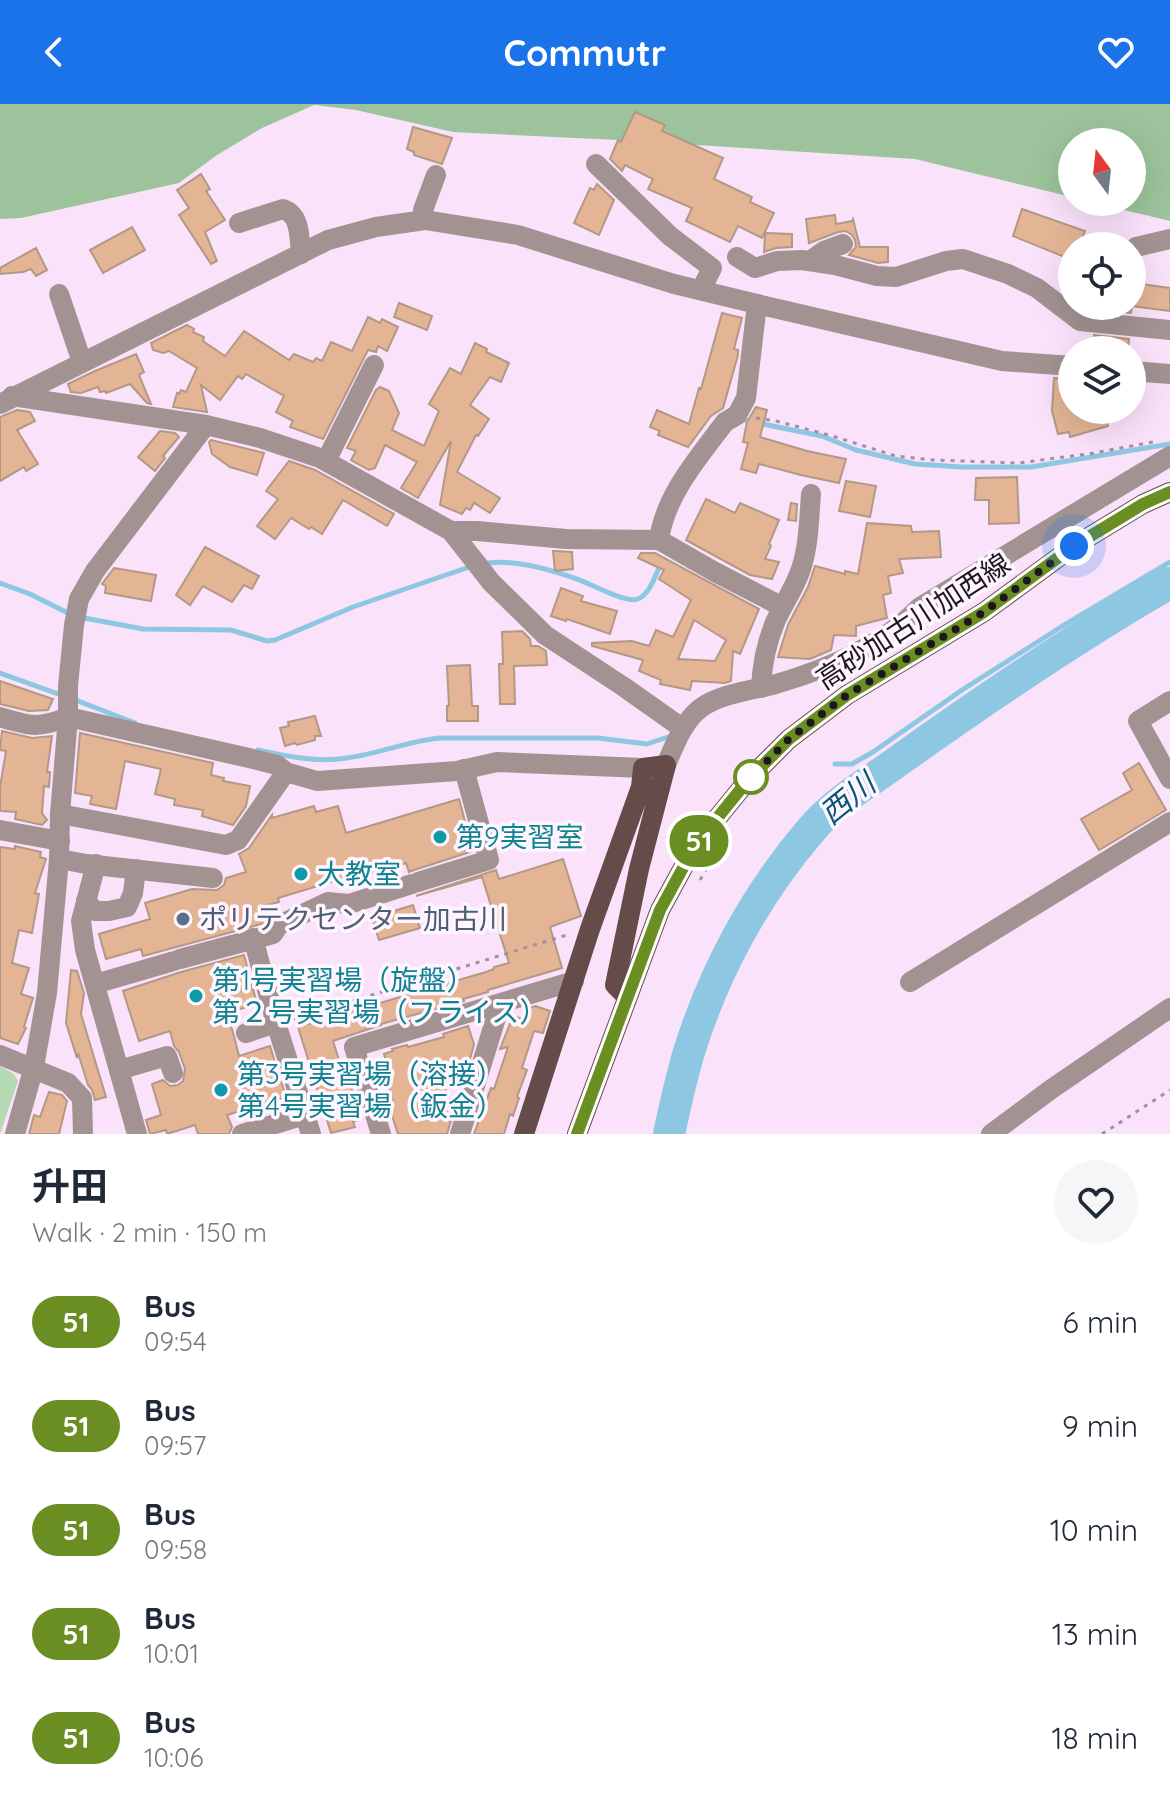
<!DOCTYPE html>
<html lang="en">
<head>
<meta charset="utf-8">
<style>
  body { margin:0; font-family:Quicksand,"Noto Sans JP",sans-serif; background:#f6f6f7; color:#1f2937; height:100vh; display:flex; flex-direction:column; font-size:30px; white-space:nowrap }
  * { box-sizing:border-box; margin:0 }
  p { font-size:26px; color:#747a83 }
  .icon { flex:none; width:44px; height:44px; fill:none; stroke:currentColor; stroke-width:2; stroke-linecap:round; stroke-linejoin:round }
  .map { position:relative; height:1030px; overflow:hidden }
  .side { display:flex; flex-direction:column; background:#fff; flex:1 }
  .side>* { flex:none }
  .badge { padding:0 16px; border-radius:26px; font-size:28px; line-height:52px }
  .needle { width:52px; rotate:345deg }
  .fabs { position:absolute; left:1058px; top:24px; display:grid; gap:16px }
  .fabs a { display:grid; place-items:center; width:88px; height:88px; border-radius:50%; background:#fff; box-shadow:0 8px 32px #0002; font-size:40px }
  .you { position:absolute; width:40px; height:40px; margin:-20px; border:6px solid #fff; border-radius:50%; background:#1a73e8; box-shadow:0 0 0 12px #1a73e833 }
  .map>.badge { position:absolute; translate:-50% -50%; box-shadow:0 0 0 4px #fff }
  .round { display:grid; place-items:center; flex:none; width:84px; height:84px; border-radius:42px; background:#f6f6f7 }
  .overview { display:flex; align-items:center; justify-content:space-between; height:136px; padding:0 32px }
  h1 { font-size:38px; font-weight:700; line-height:60px }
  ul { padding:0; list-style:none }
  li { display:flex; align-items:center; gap:24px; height:104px; padding:0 32px }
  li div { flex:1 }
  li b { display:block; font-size:30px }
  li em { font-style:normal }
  li .badge { min-width:88px; font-weight:700; text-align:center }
  header { display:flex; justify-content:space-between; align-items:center; height:104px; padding:0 32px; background:#1a73e8; color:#fff; font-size:36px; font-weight:700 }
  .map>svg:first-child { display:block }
  .green { fill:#b3dab2 }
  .forest { fill:#9cc39b }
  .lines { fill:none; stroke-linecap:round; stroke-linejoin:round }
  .stream { stroke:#8ec7e1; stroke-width:5 }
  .river { stroke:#8ec7e1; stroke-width:32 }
  .building { fill:#e4b595; stroke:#b39886; stroke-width:2; fill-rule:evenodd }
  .path { stroke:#a190a2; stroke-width:3; stroke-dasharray:4 6; stroke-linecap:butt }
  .minor { stroke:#a29392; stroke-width:20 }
  .major { stroke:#654c4a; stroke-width:20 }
  .line-casing { stroke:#fff; stroke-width:18 }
  .line { stroke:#6b8e23; stroke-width:12 }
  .walk { stroke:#1e161e; stroke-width:8; stroke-dasharray:0 14.4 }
  .stop-dot { fill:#fff; stroke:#6b8e23; stroke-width:4 }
  .culture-dot { fill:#0f9aa8; stroke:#fef5ff; stroke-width:3 }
  .service-dot { fill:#5c6f8a; stroke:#fef5ff; stroke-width:3 }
  .labels { text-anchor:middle; stroke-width:7; stroke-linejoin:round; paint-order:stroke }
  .street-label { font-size:28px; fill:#1e161e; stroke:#fef5ff }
  .culture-label { font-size:28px; fill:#0d838f; stroke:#fef5ff; text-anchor:start }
  .service-label { font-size:28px; fill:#4e5e75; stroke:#fef5ff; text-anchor:start }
  .water-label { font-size:30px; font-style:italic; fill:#085670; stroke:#fef5ff }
</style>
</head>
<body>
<header><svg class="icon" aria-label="back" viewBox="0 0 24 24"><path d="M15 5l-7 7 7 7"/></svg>Commutr<svg class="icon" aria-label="heart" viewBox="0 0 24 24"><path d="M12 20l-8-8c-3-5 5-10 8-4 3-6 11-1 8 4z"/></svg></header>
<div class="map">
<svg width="1170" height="1030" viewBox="0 0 1170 1030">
  <rect width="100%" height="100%" fill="#fae2fb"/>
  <polygon class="green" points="0,962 14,970 18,977 0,1030"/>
  <polygon class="forest" points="0,0 1170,0 1170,117 1091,98 1132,98 1132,38 1072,38 1072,93 915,55 618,36 453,28 356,6 314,1 262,24 217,51 179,79 21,114 0,115"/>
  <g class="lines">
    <g class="stream">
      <polyline points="739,318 743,316 822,332 856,346 915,360 962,363 1031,363 1170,340"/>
      <path d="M482,460C509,454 548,465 574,474C588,478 625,500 638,495C650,490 656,470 661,459"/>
      <polyline points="0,479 30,490 70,510"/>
      <polyline points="79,513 143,525 231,526 267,537 275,536 353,503 472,462"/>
      <polyline points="0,569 64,592"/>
      <polyline points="73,595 135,619"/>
      <path d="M258,646C287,652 316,659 347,654C378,650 408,637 440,634H598L647,640L668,633"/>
      <polyline points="835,660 852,660 873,648 962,586 1061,523 1170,458"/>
    </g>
    <path class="river" d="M669,1030C675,1003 681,974 689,948C714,867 756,790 811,726C836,696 870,678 901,655C988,593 1077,532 1170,479"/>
  </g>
  <g class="building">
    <polygon points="635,8 665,21 662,27 723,54 714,75 752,93 750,98 774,109 762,134 738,122 730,138 686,117 692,104 648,85 653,75 625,61 622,67 610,55 618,36 621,38"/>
    <polygon points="413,23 452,34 442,60 414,51 414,48 407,45"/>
    <polygon points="201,70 210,85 206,87 225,116 205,128 217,157 211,160 179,111 189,104 177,86"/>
    <polygon points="597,80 614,96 599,131 574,119 590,84 594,86"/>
    <polygon points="1022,105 1085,127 1079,142 1072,142 1072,156 1013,132"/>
    <polygon points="835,111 836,120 852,117 853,115 860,143 888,143 888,158 878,159 849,151 856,143 855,136 852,131 846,127 838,128 809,139 806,115"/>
    <polygon points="132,123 145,146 103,169 90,146"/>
    <polygon points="765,129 792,130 792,143 776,144 764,148"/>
    <polygon points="36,144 47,166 36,172 31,165 23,168 0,170 0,164"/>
    <polygon points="1134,179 1170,184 1170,207 1132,202 1132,185 1135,184"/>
    <polygon points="399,199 432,212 427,226 394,213"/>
    <polygon points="1082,202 1132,202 1131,209 1085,204"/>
    <polygon points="722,209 742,214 734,245 738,246 738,251 723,304 711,312 688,343 658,331 660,327 650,323 657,306 689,320 699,284 701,285"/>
    <polygon points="368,213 380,219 382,215 398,223 387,247 378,242 376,248 368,246 323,335 290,323 293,317 276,308 284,292 246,270 242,275 238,272 220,296 201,281 207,308 173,303 177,289 179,290 181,286 186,288 197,264 169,247 163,249 153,246 151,239 187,221 194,225 193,228 204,233 203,237 225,252 244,227 289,256 294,250 313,258 316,254 322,257 331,238 352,247"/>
    <polygon points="1094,231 1129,235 1128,246 1103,246 1104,237 1094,236"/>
    <polygon points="475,239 487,245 486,248 509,259 501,278 490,273 470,301 489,315 478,332 476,331 457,368 500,394 490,409 474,399 470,406 466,404 462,410 440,401 451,337 418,394 401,384 417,358 385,341 375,364 369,366 351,356 356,347 347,344 376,286 380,283 389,287 399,309 392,326 424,342 439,307 429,300 450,264 461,270"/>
    <polygon points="136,250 144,268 139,271 151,300 147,299 130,280 106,289 105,287 100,288 98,283 81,289 71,288 68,280 95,267"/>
    <polygon points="1054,274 1072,275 1072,306 1104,306 1108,322 1070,333 1069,328 1058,330 1052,307"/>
    <polygon points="756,303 767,306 760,333 807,347 846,355 839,379 801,371 759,360 756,369 741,365 748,339 743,338 747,318"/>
    <polygon points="17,306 30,308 35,317 17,326 38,360 26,367 24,363 0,377 0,313"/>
    <polygon points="160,327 175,329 179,333 163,352 165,354 155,367 138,353"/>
    <polygon points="211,336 264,349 257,371 230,363 212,350 209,338"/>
    <polygon points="289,357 315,366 394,410 387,422 343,396 322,430 311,423 309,425 291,414 275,435 257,422 278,395 266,387"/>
    <polygon points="1017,373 1019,419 989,420 989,396 975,396 976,374"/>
    <polygon points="846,377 876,382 870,413 839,407"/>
    <polygon points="706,395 735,409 740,399 779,416 769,440 771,442 765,455 779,458 772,475 750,471 686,436"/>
    <polygon points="791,399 797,400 796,417 788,416"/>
    <polygon points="867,419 911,422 912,428 939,427 941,453 899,455 903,469 888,472 891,489 883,491 887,514 856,522 856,532 834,531 831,546 810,555 778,553 788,521 808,483 815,462 845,470 845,467 858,470"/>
    <polygon points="205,443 259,472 252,485 244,481 232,498 203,482 190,501 176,491"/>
    <polygon points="553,447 572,448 573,465 555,467"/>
    <path d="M641,449H655L759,505L740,550L733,547L731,577L725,579L692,577L690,586L660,580L661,576L639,567L643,556L592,542V539L632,537L649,542L656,526L673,533L691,496L659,475L664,466L638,454ZM694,516L726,536L715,557L678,555Z"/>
    <polygon points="114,464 156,471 151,497 105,489 106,482 102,480"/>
    <polygon points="561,484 583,492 581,497 617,507 610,530 567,515 566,517 551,512"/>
    <polygon points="522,527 530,535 531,542 538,542 546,547 547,561 514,562 515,600 500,600 499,560 503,560 502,528"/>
    <polygon points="470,561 472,602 478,602 478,617 447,617 447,602 449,602 447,562"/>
    <polygon points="0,577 53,595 48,606 29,607 0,600"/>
    <polygon points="315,612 321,632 315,632 315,636 297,641 295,639 285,642 280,624 289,622 288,618"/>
    <polygon points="2,627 32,634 52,632 47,668 50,668 49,683 44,682 42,709 47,716 42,721 15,715 16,708 0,707 0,683 6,647 0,646"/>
    <polygon points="80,629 213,659 211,671 224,674 223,677 250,682 246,702 233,721 202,712 203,706 174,701 175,695 155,690 161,665 125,657 116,705 90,700 92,692 75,689"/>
    <polygon points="1139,659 1166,706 1099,746 1081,715 1132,686 1123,669"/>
    <polygon points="459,695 473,747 411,767 409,768 406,759 341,778 341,775 278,794 279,798 263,802 267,815 265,819 143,852 141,845 106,855 99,830 150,815 145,799 192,785 217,786 224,781 226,774 246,768 239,750 249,744 272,711 272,714 314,702 316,708 338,702 346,729"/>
    <polygon points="15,742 41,748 40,753 46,755 35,789 39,790 32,829 19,826 12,859 29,864 21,890 33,894 24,923 26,924 18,940 0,934 0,743 15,745"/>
    <polygon points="563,755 581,812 550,823 562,864 488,886 488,888 463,895 464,897 381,920 381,921 333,937 344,972 348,971 360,1016 353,1018 355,1023 331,1029 298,923 486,868 494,865 494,863 509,859 482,773 416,792 496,766 499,775"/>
    <polygon points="413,801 420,824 379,836 372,814"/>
    <polygon points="244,851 257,900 227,909 234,932 239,952 270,942 286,993 227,1011 232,1023 229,1030 198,1030 195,1021 167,1030 166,1026 150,1030 146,1016 161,1011 152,980 163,976 170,982 178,981 183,977 185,965 179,948 174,942 170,927 139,937 123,887 181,868"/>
    <polygon points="71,866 77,867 84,889 81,910 106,993 95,996 92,986 88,981 78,949 77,954 66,919"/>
    <polygon points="535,902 550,907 543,929 534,927 522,964 527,966 517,993 519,994 513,1012 510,1010 504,1030 474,1030 491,984 494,985 508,943 500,945 513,912 523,915 526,905"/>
    <polygon points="468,922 474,940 470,955 456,960 460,973 443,979 454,1007 447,1030 398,1030 389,1002 394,1000 382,962 387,961 384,950 393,947 392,945 407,941 408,943 444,933 443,930"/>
    <polygon points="49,988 62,991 67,997 59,1030 29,1030 34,1011 40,1013"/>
  </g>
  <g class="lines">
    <g class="path">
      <polyline points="756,314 776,317 829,331 896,352 933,356 1018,359 1088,350 1153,338"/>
      <polyline points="700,776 720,742"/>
      <polyline points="294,915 570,830"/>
      <polyline points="1102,1030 1170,986"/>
    </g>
    <g class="minor">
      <polyline points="596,60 670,132 712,164 701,186"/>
      <polyline points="425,116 423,106 436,71"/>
      <path d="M239,119L283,105C301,111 299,133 301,150"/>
      <polyline points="1136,143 1170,135"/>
      <polyline points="737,153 755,164 777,157 802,156 835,161 877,172 896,173 946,157 963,155 1008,170 1037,184 1080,217 1170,226"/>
      <polyline points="810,157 824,147 843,140"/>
      <polyline points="59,190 82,258"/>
      <polyline points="1132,267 1170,270"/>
      <polyline points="12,292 206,321 260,334 320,354 451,427 491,478 545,531 624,583 682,624"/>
      <polyline points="0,300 328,136 376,123 425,116 518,131 674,180 757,200 1002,257 1072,262"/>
      <polyline points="326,357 374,261"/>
      <path d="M451,427H477L566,435L659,436C665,391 699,353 725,318L737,311L746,294L757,200"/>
      <polyline points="659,436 715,468 773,498"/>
      <path d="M761,584C762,559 766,539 776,516C784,499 795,483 801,465C809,441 809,414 811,390"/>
      <polyline points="1170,597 1138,617 1170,675"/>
      <path d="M0,613C30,622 37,625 68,613L249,654L277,661L286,668L317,677L457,667L497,658L643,664"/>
      <path d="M666,661C675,640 684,614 705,601C726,589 753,586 776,580C828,565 881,542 920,503L1170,352"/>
      <polyline points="60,710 226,741 238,736 286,668"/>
      <polyline points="0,726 60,737"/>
      <polyline points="59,755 86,760 213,774"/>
      <polyline points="96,760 81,817 85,846 137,1030"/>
      <polyline points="418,778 489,756 464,665"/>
      <polyline points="86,797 95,807 109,807 127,803 133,789 136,765"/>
      <polyline points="180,855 273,830 279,821 328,798 349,800 412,780"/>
      <polyline points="910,878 1170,718"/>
      <polyline points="95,880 174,857"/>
      <polyline points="276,919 311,1030"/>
      <polyline points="246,929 276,919 253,834"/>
      <polyline points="0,951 68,979 82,994 83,1030"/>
      <polyline points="119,966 167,952 173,969"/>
      <polyline points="15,1030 34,963 47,889 59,755 60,710 68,613 68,582 74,521 79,495 95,467 206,321"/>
      <polyline points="242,1030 305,1011"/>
      <polyline points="381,1030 354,943 574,877"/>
      <polyline points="460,1030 500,901"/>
      <polyline points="991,1030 1050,986 1170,904"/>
    </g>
    <g class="major">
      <polyline points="524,1030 590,825 641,683 643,664 666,661 639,765 615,881 627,893"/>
      <polyline points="577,1030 660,806 696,740 749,675 789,635 847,591 984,508 1074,442 1143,400 1170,388"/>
    </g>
  </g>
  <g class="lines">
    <defs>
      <polyline id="line" points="577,1030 660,806 696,740 749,675 789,635 847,591 984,508 1074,442 1143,400 1170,388"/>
    </defs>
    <use href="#line" class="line-casing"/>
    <use href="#line" class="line"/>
    <polyline class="walk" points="751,673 749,675 789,635 847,591 984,508 1074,442"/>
  </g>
  <circle class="stop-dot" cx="751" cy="673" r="16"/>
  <g class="culture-dot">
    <circle cx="440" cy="733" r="8"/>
    <circle cx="301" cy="770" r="8"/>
    <circle cx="196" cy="892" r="8"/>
    <circle cx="221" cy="986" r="8"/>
  </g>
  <circle class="service-dot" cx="183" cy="815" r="8"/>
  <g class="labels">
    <g class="street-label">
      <text transform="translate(913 517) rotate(-33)" y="10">高砂加古川加西線</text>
    </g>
    <g class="culture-label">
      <text x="456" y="743">第9実習室</text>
      <text x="317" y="780">大教室</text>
      <text x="212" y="886">第1号実習場（旋盤）<tspan x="212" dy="32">第２号実習場（フライス）</tspan></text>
      <text x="237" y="980">第3号実習場（溶接）<tspan x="237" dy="32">第4号実習場（鈑金）</tspan></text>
    </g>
    <g class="service-label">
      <text x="199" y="825">ポリテクセンター加古川</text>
    </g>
    <g class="water-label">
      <text transform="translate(848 695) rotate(-39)" y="10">西川</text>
    </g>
  </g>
</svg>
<div class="fabs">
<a><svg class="needle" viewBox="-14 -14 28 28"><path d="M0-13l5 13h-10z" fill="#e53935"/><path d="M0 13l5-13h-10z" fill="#747a83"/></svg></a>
<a><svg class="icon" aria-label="locate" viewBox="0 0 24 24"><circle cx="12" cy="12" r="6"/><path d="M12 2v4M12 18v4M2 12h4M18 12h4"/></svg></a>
<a><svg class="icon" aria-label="layers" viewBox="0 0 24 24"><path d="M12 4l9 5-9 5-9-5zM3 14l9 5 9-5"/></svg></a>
</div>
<div class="you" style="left:1074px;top:442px"></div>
<b class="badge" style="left:699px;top:737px;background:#6b8e23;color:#fff">51</b>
</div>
<section class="side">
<div class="overview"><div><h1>升田</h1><p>Walk · 2 min · 150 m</p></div><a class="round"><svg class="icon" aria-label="heart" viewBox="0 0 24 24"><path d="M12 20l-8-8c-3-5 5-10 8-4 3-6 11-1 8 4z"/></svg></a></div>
<ul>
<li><span class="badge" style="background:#6b8e23;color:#fff">51</span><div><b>Bus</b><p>09:54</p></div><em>6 min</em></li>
<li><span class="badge" style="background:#6b8e23;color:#fff">51</span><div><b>Bus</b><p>09:57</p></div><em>9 min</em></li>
<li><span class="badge" style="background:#6b8e23;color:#fff">51</span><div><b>Bus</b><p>09:58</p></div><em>10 min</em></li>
<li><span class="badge" style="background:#6b8e23;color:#fff">51</span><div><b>Bus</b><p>10:01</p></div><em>13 min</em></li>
<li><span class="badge" style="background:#6b8e23;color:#fff">51</span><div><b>Bus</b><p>10:06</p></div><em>18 min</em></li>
</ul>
</section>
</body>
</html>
